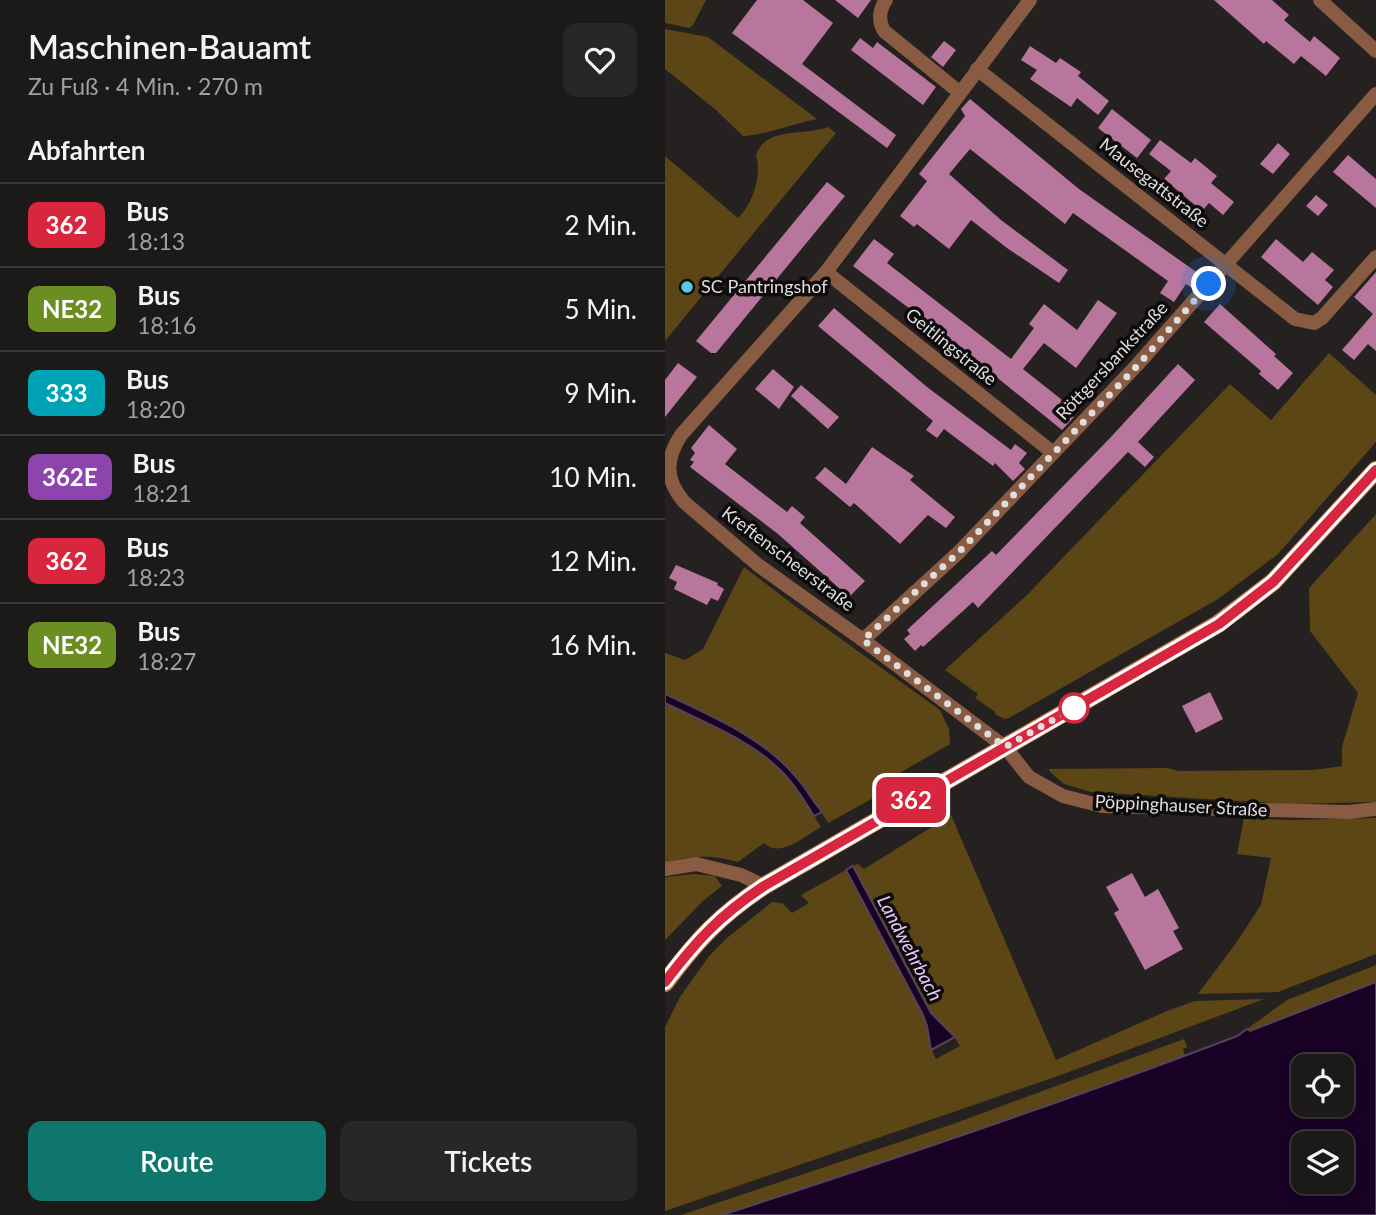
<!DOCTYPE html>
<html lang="de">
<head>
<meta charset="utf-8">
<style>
  body { margin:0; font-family:Lato,sans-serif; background:#292626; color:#f1f3f6; height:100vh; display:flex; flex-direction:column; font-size:26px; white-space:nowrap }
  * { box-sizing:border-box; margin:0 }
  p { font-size:23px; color:#a0a0a2 }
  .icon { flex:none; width:38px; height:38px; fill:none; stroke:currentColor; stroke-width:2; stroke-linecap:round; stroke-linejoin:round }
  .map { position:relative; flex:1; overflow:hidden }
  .sheet { display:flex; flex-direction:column; background:#1c1919; width:665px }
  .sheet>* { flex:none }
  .badge { padding:0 14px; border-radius:10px; font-size:24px; line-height:46px }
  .controls { position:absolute; left:626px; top:1054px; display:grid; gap:14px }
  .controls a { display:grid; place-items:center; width:63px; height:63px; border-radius:14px; background:#1c1919; box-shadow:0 4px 10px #0003,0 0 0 2px #3a3838; font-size:35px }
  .you { position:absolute; width:35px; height:35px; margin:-18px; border:5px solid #fff; border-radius:50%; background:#1a73e8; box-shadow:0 0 0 10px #1a73e833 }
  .map>.badge { position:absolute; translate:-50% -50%; box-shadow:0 0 0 4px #fff }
  h2 { padding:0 28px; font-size:26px; line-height:63px }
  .round { display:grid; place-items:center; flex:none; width:74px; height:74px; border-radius:14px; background:#292626 }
  .head { display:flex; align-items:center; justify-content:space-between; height:119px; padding:0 28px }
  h1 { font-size:33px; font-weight:600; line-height:52px }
  .primary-button { display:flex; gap:14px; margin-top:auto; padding:14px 28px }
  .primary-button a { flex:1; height:80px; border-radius:14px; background:#0f766e; color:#fff; font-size:28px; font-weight:600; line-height:80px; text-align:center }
  .primary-button a+a { background:#292626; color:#f1f3f6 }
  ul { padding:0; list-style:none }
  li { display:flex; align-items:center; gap:21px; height:84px; padding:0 28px; border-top:2px solid #3a3838 }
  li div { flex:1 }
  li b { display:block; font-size:26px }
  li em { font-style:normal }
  li .badge { min-width:77px; font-weight:700; text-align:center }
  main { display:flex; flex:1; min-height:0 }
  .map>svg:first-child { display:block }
  .green { fill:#5c4615 }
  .water { fill:#180125; stroke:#54435c; stroke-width:2; fill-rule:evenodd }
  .building { fill:#b8769d }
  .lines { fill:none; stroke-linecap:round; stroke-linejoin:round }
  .minor { stroke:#885b42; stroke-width:14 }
  .secondary { stroke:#c27a50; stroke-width:18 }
  .line-casing { stroke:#fff; stroke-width:16 }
  .line { stroke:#d7263d; stroke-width:10 }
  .walk { stroke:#dfdddd; stroke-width:7; stroke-dasharray:0 12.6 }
  .poi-dot { fill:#55cadf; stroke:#0d0b0b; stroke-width:2.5 }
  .stop-dot { fill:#fff; stroke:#d7263d; stroke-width:3.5 }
  .labels { text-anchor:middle; stroke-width:7; stroke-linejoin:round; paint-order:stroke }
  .street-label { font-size:18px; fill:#dfdddd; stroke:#0d0b0b }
  .poi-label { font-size:18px; fill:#dfdddd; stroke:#0d0b0b; text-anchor:start }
  .water-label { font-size:19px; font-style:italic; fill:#e6c8fb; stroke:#0d0b0b }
</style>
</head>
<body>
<main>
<section class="sheet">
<div class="head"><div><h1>Maschinen-Bauamt</h1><p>Zu Fuß · 4 Min. · 270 m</p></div><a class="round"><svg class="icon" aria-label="heart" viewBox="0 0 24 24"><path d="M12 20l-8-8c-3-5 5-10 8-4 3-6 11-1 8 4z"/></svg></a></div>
<h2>Abfahrten</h2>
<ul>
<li><span class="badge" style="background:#d7263d;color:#fff">362</span><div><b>Bus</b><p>18:13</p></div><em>2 Min.</em></li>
<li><span class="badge" style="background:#6b8e23;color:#fff">NE32</span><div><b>Bus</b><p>18:16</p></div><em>5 Min.</em></li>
<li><span class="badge" style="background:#00a3b4;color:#fff">333</span><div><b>Bus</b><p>18:20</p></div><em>9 Min.</em></li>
<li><span class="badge" style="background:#8e44ad;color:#fff">362E</span><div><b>Bus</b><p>18:21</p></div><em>10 Min.</em></li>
<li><span class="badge" style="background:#d7263d;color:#fff">362</span><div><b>Bus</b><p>18:23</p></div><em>12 Min.</em></li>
<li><span class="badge" style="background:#6b8e23;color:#fff">NE32</span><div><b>Bus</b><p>18:27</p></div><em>16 Min.</em></li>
</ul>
<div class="primary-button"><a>Route</a><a>Tickets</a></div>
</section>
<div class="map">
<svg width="711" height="1215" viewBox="0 0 711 1215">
  <rect width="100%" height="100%" fill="#252121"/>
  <g class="green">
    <polygon points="0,0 41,0 28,25 24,28 0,23"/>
    <path d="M0,29L43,37L152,119C131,123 96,136 78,136L51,110L0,69Z"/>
    <path d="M163,127L171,133L0,341V156L73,218C88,204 97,175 91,155C100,126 141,136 163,127Z"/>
    <polygon points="664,353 711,395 711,442 613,554 553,599 344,718 340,719 331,715 329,711 310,698 313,694 280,670 362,595 565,384 606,420"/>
    <polygon points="711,514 711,802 624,804 426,792 399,784 384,771 384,769 502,768 514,771 649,770 677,766 677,747 693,693 645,631 644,588"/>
    <path d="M79,567L126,603L275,710L284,729L285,744L226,778L212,796L163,823C147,797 129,771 105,752C74,727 35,711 0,694V653L20,660L38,649Z"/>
    <path d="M0,703C41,723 85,741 118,773C134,788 145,809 156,827C140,836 115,859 99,843L73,862C47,855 26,855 0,863Z"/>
    <path d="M286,815L391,1060L502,1011L530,1001L599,999L396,1075L0,1211V1027L15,997L44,956L62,938L107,902L117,903L127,913L144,903L136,895L181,870L258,1015C264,1029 264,1045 271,1059L295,1046L287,1033L266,1013L188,866L193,864L199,869Z"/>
    <polygon points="579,818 625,820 711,818 711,954 613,992 533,994 571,943 596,905 606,858 572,854"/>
    <polygon points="28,874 50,876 57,886 39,900 0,940 0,877"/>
    <polygon points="711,965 711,982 585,1031 582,1029 622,1000"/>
    <polygon points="519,1039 522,1047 518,1049 520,1056 274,1144 57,1215 16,1215 288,1124"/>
  </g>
  <g class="water">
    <path d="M0,694C46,716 98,737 131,777C141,788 148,801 157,812L149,816C140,802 132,788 121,776C89,741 41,723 0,703Z"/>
    <polygon points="188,866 266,1013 290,1037 266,1050 262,1026 258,1015 181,870"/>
    <path d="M711,982V1215H57C230,1159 403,1101 572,1036L582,1029L585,1031ZM639,1066H677V1104H639ZM639,1143H677V1181H639Z"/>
  </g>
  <g class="building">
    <polygon points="92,0 138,0 168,23 137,64 231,135 222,148 67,33"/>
    <polygon points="170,0 206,0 193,18"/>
    <polygon points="549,0 607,0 624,15 619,20 645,42 649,36 675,58 661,76 636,56 629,64 601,41 599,44"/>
    <polygon points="195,38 208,48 212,42 271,87 258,105 186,50"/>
    <polygon points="279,41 291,50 278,67 266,57"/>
    <polygon points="365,46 391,63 395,58 416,72 413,76 444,101 433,115 412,98 406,107 365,79 372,70 356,60"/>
    <polygon points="305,99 414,189 537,276 527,288 521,284 509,302 495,293 503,281 408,213 400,224 305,149 284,174 336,220 403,270 394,283 342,248 306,220 284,249 252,224 249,227 235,216 262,181 254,174 300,116 296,109"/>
    <polygon points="447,109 486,140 472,158 433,128"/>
    <polygon points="495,140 526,163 530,158 552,176 546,183 569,202 558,215 544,203 537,211 499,179 506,171 484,154"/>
    <polygon points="613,143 625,154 608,174 595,164"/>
    <polygon points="683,155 711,179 711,208 668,172"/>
    <polygon points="162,182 180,196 51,353 46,353 31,341"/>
    <polygon points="651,195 663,205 653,216 641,206"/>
    <polygon points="209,239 229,254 222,263 346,359 369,328 364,324 379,304 412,330 433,300 452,313 411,368 379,343 358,369 406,407 403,411 409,417 397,430 277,333 188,266"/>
    <polygon points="611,239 638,262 647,252 669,270 660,280 668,287 653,305 596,257"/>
    <polygon points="711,272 711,351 703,344 689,360 677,350 708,314 689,297"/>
    <polygon points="555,304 611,354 609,356 628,373 613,390 594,374 596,371 539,322"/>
    <polygon points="169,308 262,387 346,450 350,444 362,453 354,463 360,469 348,481 330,463 328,466 279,429 272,438 261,430 268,421 153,326"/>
    <polygon points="13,363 32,377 0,417 0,380"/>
    <polygon points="513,364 530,380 473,442 489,457 480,467 463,452 313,608 308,602 258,647 256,645 250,651 239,639 245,634 242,630 327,551 331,555 446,437"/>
    <polygon points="108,369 129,387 114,409 90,389"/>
    <polygon points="136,385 174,417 163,429 126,396"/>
    <polygon points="44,425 72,449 60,464 122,512 127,506 140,517 135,523 200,581 184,597 113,534 25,467 29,462 25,460 30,453 26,448"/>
    <polygon points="207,447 249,476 245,480 290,517 281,528 263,515 235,544 189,503 185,507 150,478 160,467 181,484"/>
    <polygon points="11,565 53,583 52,585 59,589 53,601 46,598 42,605 9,589 12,582 4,578"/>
    <polygon points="545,692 558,719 531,733 517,706"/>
    <polygon points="467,873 480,897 493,889 514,928 508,931 518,949 480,970 449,913 454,910 441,887"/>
  </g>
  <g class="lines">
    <g class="minor">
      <path d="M221,0C214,10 213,20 219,31L294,92"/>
      <path d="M365,0L161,272L16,435C0,460 0,479 19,502L93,565L198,640L340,747L364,777L398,796L437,806L683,812L711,809"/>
      <polyline points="655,0 711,51"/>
      <polyline points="312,69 630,319 649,323 657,318 711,257"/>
      <polyline points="161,272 387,452"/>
      <polyline points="198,640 294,552 473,364 711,94"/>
      <polyline points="0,869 31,864 76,875 99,886"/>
    </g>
    <path class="secondary" d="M0,983C32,940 54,916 99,886L553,624L608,582L711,470"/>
  </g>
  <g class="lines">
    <defs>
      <path id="line" d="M0,982C32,940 54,916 99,886L554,624L608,582L711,470"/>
    </defs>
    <use href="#line" class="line-casing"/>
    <use href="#line" class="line"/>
    <polyline class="walk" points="409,708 340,747 198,640 294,552 474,364 544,284"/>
  </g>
  <circle class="poi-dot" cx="22" cy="287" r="7"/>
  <circle class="stop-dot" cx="409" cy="708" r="14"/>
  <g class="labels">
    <g class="street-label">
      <text transform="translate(489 183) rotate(38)" y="6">Mausegattstraße</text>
      <text transform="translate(286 347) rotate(39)" y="6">Geitlingstraße</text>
      <text transform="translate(447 361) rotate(-47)" y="6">Röttgersbankstraße</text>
      <text transform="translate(123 559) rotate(37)" y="6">Kreftenscheerstraße</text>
      <text transform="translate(516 806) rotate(3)" y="6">Pöppinghauser Straße</text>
    </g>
    <g class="poi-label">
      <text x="36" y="293">SC Pantringshof</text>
    </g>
    <g class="water-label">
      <text transform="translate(245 948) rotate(62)" y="7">Landwehrbach</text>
    </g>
  </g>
</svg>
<div class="controls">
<a><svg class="icon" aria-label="locate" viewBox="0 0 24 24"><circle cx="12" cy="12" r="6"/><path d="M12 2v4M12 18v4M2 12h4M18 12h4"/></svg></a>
<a><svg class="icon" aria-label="layers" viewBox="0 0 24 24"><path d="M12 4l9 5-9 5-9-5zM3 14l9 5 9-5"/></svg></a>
</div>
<div class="you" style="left:544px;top:284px"></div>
<b class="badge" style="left:246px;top:800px;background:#d7263d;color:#fff">362</b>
</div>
</main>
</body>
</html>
